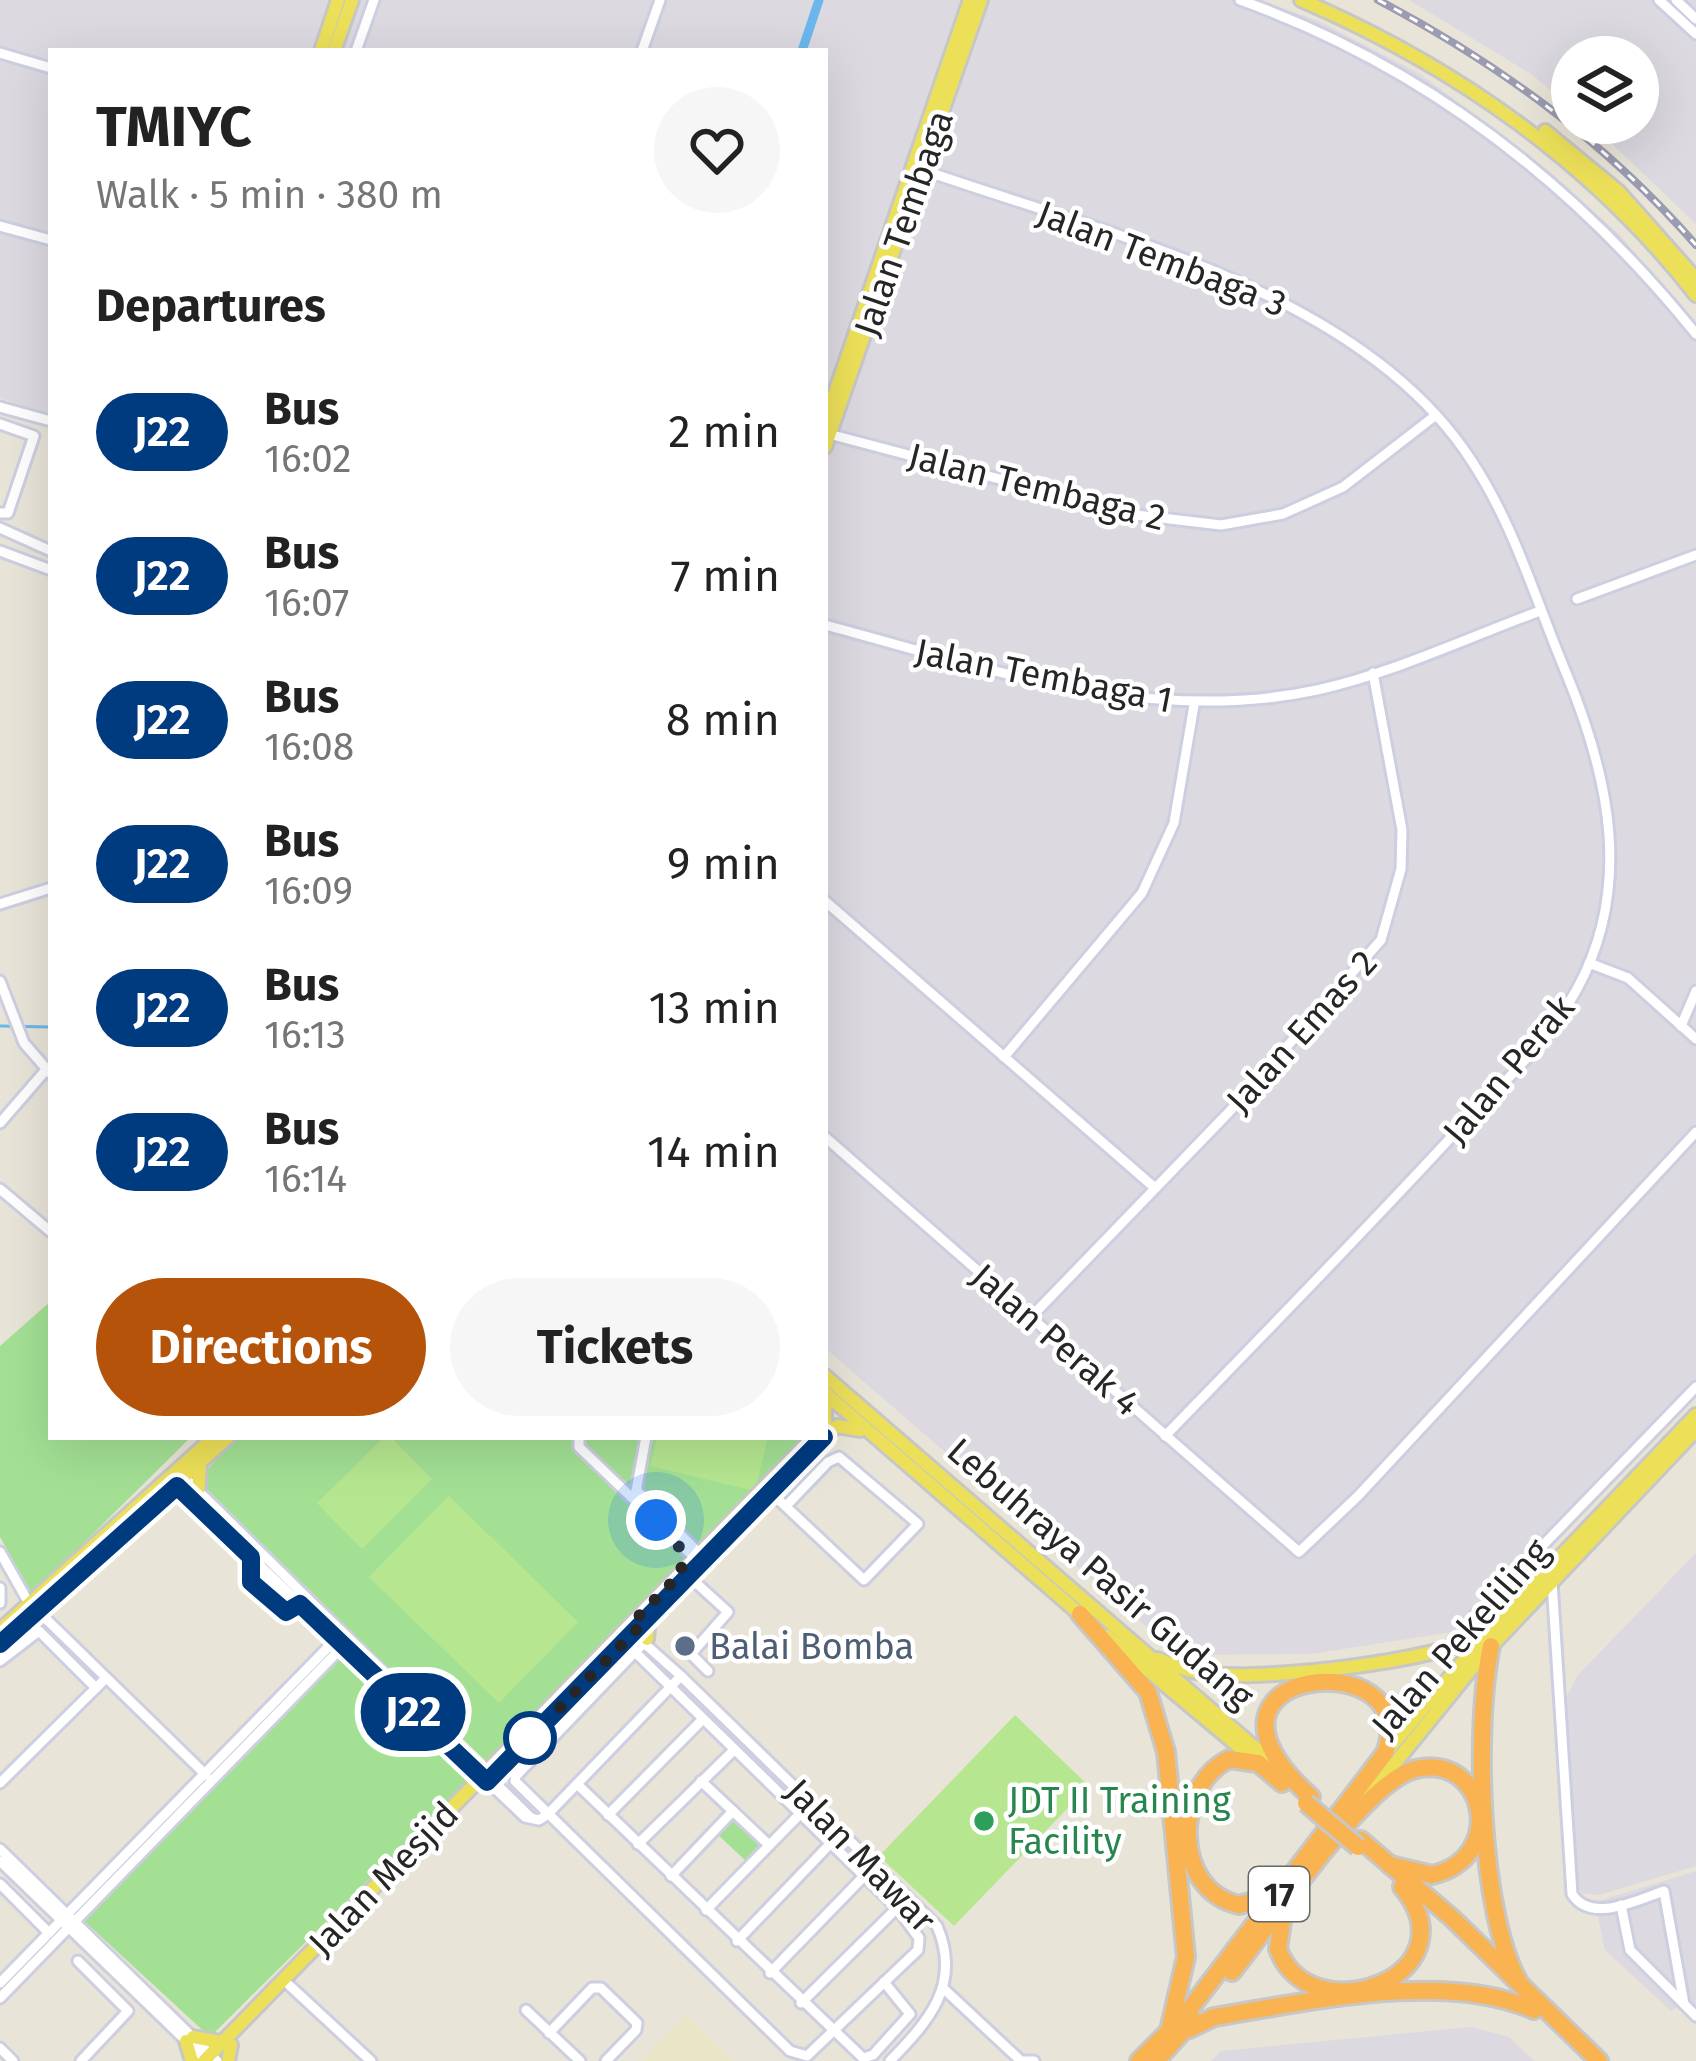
<!DOCTYPE html>
<html lang="en">
<head>
<meta charset="utf-8">
<style>
  body { margin:0; font-family:"Fira Sans",sans-serif; background:#f6f6f6; color:#222; height:100vh; display:flex; flex-direction:column; font-size:45px; white-space:nowrap }
  * { box-sizing:border-box; margin:0 }
  p { font-size:39px; color:#767676 }
  .icon { flex:none; width:66px; height:66px; fill:none; stroke:currentColor; stroke-width:2; stroke-linecap:round; stroke-linejoin:round }
  .map { position:relative; flex:1; overflow:hidden }
  .panel { position:absolute; left:48px; top:48px; width:780px; height:1392px; display:flex; flex-direction:column; background:#fff; border-radius:0px; box-shadow:0 12px 48px #0002 }
  .panel>* { flex:none }
  .badge { padding:0 24px; border-radius:39px; font-size:42px; line-height:78px }
  .fabs { position:absolute; left:1551px; top:36px; display:grid; gap:24px }
  .fabs a { display:grid; place-items:center; width:108px; height:108px; border-radius:50%; background:#fff; box-shadow:0 12px 48px #0002; font-size:60px }
  .you { position:absolute; width:60px; height:60px; margin:-30px; border:9px solid #fff; border-radius:50%; background:#1a73e8; box-shadow:0 0 0 18px #1a73e833 }
  .map>.badge { position:absolute; translate:-50% -50%; box-shadow:0 0 0 6px #fff }
  h2 { padding:0 48px; font-size:45px; line-height:108px }
  .round { display:grid; place-items:center; flex:none; width:126px; height:126px; border-radius:63px; background:#f6f6f6 }
  .head { display:flex; align-items:center; justify-content:space-between; height:204px; padding:0 48px }
  h1 { font-size:57px; font-weight:700; line-height:90px }
  .button { display:flex; gap:24px; margin-top:auto; padding:24px 48px }
  .button a { flex:1; height:138px; border-radius:72px; background:#b45309; color:#fff; font-size:48px; font-weight:700; line-height:138px; text-align:center }
  .button a+a { background:#f6f6f6; color:#222 }
  ul { padding:0; list-style:none }
  li { display:flex; align-items:center; gap:36px; height:144px; padding:0 48px }
  li div { flex:1 }
  li b { display:block; font-size:45px }
  li em { font-style:normal }
  li .badge { min-width:132px; font-weight:700; text-align:center }
  .map>svg:first-child { display:block }
  .industrial { fill:#dcd9e1 }
  .education { fill:#ebe5c7 }
  .green { fill:#a3e094 }
  .pitch { fill:#b6e790 }
  .lines { fill:none; stroke-linecap:round; stroke-linejoin:round }
  .stream { stroke:#6bb7eb; stroke-width:3 }
  .river { stroke:#6bb7eb; stroke-width:9 }
  .minor-casing { stroke:#cdcee0; stroke-width:15 }
  .major-casing { stroke:#c7c7c7; stroke-width:18 }
  .highway-casing { stroke:#c7c7c7; stroke-width:22 }
  .minor { stroke:#fff; stroke-width:9 }
  .major { stroke:#ede059; stroke-width:12 }
  .highway { stroke:#fab351; stroke-width:16 }
  .rail-casing { stroke:#9b9bb1; stroke-width:8 }
  .rail { stroke:#fff; stroke-width:3; stroke-dasharray:9; stroke-linecap:butt }
  .highway-bridge-casing { stroke:#c7c7c7; stroke-width:22; stroke-linecap:butt }
  .highway-bridge { stroke:#fab351; stroke-width:16 }
  .line-casing { stroke:#fff; stroke-width:27 }
  .line { stroke:#003b80; stroke-width:18 }
  .walk { stroke:#262626; stroke-width:12; stroke-dasharray:0 21.6 }
  .service-dot { fill:#5c6f8a; stroke:#fff; stroke-width:4.5 }
  .stop-dot { fill:#fff; stroke:#003b80; stroke-width:6 }
  .leisure-dot { fill:#2e9e5b; stroke:#fff; stroke-width:4.5 }
  .labels { text-anchor:middle; stroke-width:9; stroke-linejoin:round; paint-order:stroke }
  .shield { fill:#fff; stroke:#676767; stroke-width:3 }
  .shield-label { font-size:33px; font-weight:bold; fill:#262626 }
  .street-label { font-size:36px; fill:#262626; stroke:#fff }
  .service-label { font-size:36px; fill:#4e5e75; stroke:#fff; text-anchor:start }
  .leisure-label { font-size:36px; fill:#27864d; stroke:#fff; text-anchor:start }
</style>
</head>
<body>
<div class="map">
<svg width="1696" height="2061" viewBox="0 0 1696 2061">
  <rect width="100%" height="100%" fill="#e9e4d8"/>
  <g class="industrial">
    <polygon points="0,0 1260,0 1319,21 1420,74 1529,155 1619,234 1696,327 1696,1388 1478,1628 1311,1654 1179,1655 825,1348 825,51 51,51 51,414 0,398"/>
    <polygon points="1409,0 1696,0 1696,224 1590,123 1638,123 1638,57 1572,57 1572,108 1531,74"/>
    <polygon points="1696,1553 1696,1866 1599,1895 1582,1893 1575,1882 1562,1706 1578,1675"/>
    <polygon points="1696,1871 1696,2025 1678,2007 1671,2011 1605,1950 1595,1902"/>
    <polygon points="1471,2027 1509,2037 1534,2061 1211,2061 1221,2051"/>
  </g>
  <polygon class="education" points="686,2015 734,2061 641,2061"/>
  <g class="green">
    <polygon points="51,1301 51,1437 191,1437 32,1594 0,1537 0,1346"/>
    <polygon points="237,1437 805,1437 489,1764 200,1488 202,1475"/>
    <polygon points="341,1652 471,1778 210,2037 83,1920"/>
    <polygon points="733,1816 764,1846 747,1862 715,1832"/>
  </g>
  <g class="pitch">
    <polygon points="384,1437 391,1437 432,1479 362,1549 317,1503"/>
    <polygon points="657,1437 768,1437 755,1491 650,1466"/>
    <polygon points="449,1496 578,1622 499,1703 369,1577"/>
    <polygon points="1015,1715 1089,1786 954,1926 879,1856"/>
  </g>
  <g class="lines">
    <polyline class="stream" points="0,1026 51,1027"/>
    <polyline class="river" points="802,51 819,0"/>
    <defs>
      <g id="minor">
        <path d="M1240,0C1424,66 1574,183 1696,334"/>
        <polyline points="1659,0 1696,34"/>
        <polyline points="1676,0 1696,19"/>
        <polyline points="356,51 374,0"/>
        <polyline points="642,51 660,0"/>
        <polyline points="0,53 51,68"/>
        <path d="M920,169C1102,233 1361,290 1471,460C1515,526 1536,602 1567,675C1609,777 1633,887 1577,989C1547,1044 1497,1089 1454,1134C1360,1236 1262,1336 1165,1436"/>
        <polyline points="0,226 51,240"/>
        <polyline points="0,407 51,421"/>
        <polyline points="0,424 34,436 8,513 0,513"/>
        <polyline points="825,433 1136,515 1221,525 1283,514 1343,487 1436,415"/>
        <polyline points="0,528 51,551"/>
        <polyline points="0,551 51,570"/>
        <polyline points="1577,599 1696,555"/>
        <path d="M825,625C986,668 1149,726 1317,690C1393,673 1467,638 1540,611"/>
        <polyline points="825,901 1155,1188"/>
        <polyline points="0,904 51,888"/>
        <polyline points="1589,963 1628,978 1696,1039"/>
        <polyline points="0,981 24,1043 51,1074"/>
        <polyline points="1681,1026 1696,991"/>
        <polyline points="1004,1057 1142,893 1174,823 1194,705"/>
        <polyline points="0,1123 46,1070"/>
        <polyline points="825,1137 1299,1552 1358,1496 1696,1132"/>
        <polyline points="0,1189 51,1232"/>
        <polyline points="1031,1317 1229,1112 1381,940 1401,869 1402,830 1373,673"/>
        <polyline points="579,1437 579,1447 700,1563"/>
        <polyline points="179,1472 530,1817"/>
        <polyline points="174,1484 525,1817 539,1820 548,1814 681,1676"/>
        <polyline points="765,1487 864,1580 918,1524 839,1457 828,1462 786,1506"/>
        <polyline points="636,1490 705,1559"/>
        <polyline points="636,1491 646,1437"/>
        <polyline points="0,1552 30,1605"/>
        <polyline points="683,1571 728,1612 691,1654 708,1671"/>
        <path d="M1552,1582L1572,1894C1591,1924 1637,1900 1664,1891L1684,2004"/>
        <polyline points="0,1588 0,1603"/>
        <polyline points="39,1612 206,1775"/>
        <path d="M623,1643H644L681,1676L937,1926C962,1984 929,2021 890,2061"/>
        <polyline points="1462,1645 1462,1629 1696,1387"/>
        <polyline points="635,1652 897,1908 919,1938 918,1950 807,2056 790,2051 515,1781 516,1776 635,1652 644,1643"/>
        <polyline points="0,1661 39,1631 96,1688"/>
        <polyline points="701,1781 769,1845"/>
        <polyline points="0,1783 106,1678"/>
        <polyline points="577,1784 863,2058 873,2055 910,2014 884,1982"/>
        <polyline points="608,1815 703,1719"/>
        <polyline points="638,1844 734,1750"/>
        <polyline points="0,1849 217,2061"/>
        <polyline points="0,1861 207,2061"/>
        <polyline points="671,1876 733,1811"/>
        <polyline points="0,1884 49,1933"/>
        <polyline points="1621,1905 1630,1950 1696,2016"/>
        <polyline points="706,1910 799,1815"/>
        <polyline points="737,1941 830,1844"/>
        <polyline points="78,1961 128,2011 81,2061"/>
        <polyline points="770,1973 868,1872"/>
        <polyline points="0,1983 340,1635"/>
        <polyline points="289,1985 371,2061"/>
        <polyline points="944,1989 1021,2061"/>
        <polyline points="0,1998 349,1640"/>
        <polyline points="801,2003 897,1908"/>
        <polyline points="526,2010 580,2061"/>
        <polyline points="549,2033 592,1988 601,1988 637,2023 636,2030 606,2061"/>
        <polyline points="0,2048 13,2061"/>
        <polyline points="1023,2061 1034,2061"/>
      </g>
      <g id="major">
        <path d="M1301,0C1455,66 1593,163 1696,295"/>
        <polyline points="321,51 338,0"/>
        <polyline points="334,51 352,0"/>
        <polyline points="1545,131 1619,192 1696,279"/>
        <polyline points="828,413 970,0"/>
        <polyline points="825,447 981,0"/>
        <polyline points="825,1376 1276,1766"/>
        <polyline points="825,1393 1082,1616"/>
        <polyline points="825,1399 825,1423"/>
        <polyline points="825,1435 837,1426 860,1430"/>
        <polyline points="198,1491 200,1469"/>
        <polyline points="0,1630 214,1437"/>
        <polyline points="1107,1636 1257,1762"/>
        <polyline points="647,1639 649,1616"/>
        <polyline points="0,1644 228,1437"/>
        <path d="M1157,1659C1174,1665 1191,1673 1210,1674C1268,1680 1433,1662 1483,1635"/>
        <polyline points="1386,1752 1490,1630 1696,1415"/>
        <polyline points="1370,1794 1481,1657 1696,1430"/>
        <polyline points="193,2037 220,2042"/>
        <polyline points="186,2041 192,2061"/>
        <polyline points="204,2061 814,1437"/>
        <polyline points="228,2061 231,2045"/>
      </g>
      <g id="highway">
        <polyline points="1080,1614 1148,1692 1166,1752 1186,1957 1170,2026"/>
        <path d="M1491,1646C1474,1725 1479,1916 1520,1984"/>
        <polyline points="1361,1840 1452,1918 1599,2061"/>
        <path d="M1274,1896L1239,1905C1172,1890 1173,1787 1229,1759L1258,1763L1282,1783"/>
        <path d="M1283,1915L1278,1949C1310,2036 1476,1976 1402,1887"/>
        <path d="M1232,1972C1269,1927 1365,1780 1416,1769C1486,1753 1508,1858 1432,1875L1390,1865"/>
        <path d="M1189,2029L1214,2017C1308,2002 1445,1970 1534,2010"/>
        <path d="M1139,2061L1186,2014L1385,1753C1427,1641 1163,1665 1311,1797"/>
        <polyline points="1156,2061 1193,2020"/>
      </g>
    </defs>
    <use href="#minor" class="minor-casing"/>
    <use href="#major" class="major-casing"/>
    <use href="#highway" class="highway-casing"/>
    <use href="#minor" class="minor"/>
    <use href="#major" class="major"/>
    <use href="#highway" class="highway"/>
    <defs>
      <path id="rail" d="M1378,0C1499,64 1605,141 1696,245"/>
    </defs>
    <use href="#rail" class="rail-casing"/>
    <use href="#rail" class="rail"/>
    <defs>
      <polyline id="highway-bridge" points="1306,1803 1358,1847"/>
    </defs>
    <use href="#highway-bridge" class="highway-bridge-casing"/>
    <use href="#highway-bridge" class="highway-bridge"/>
  </g>
  <g class="lines">
    <defs>
      <polyline id="line" points="0,1644 177,1486 251,1557 251,1582 286,1612 300,1604 487,1782 824,1437"/>
    </defs>
    <use href="#line" class="line-casing"/>
    <use href="#line" class="line"/>
    <polyline class="walk" points="530,1738 636,1630 630,1625 682,1572 678,1540 656,1520"/>
  </g>
  <circle class="service-dot" cx="685" cy="1646" r="12"/>
  <circle class="stop-dot" cx="530" cy="1738" r="24"/>
  <circle class="leisure-dot" cx="984" cy="1821" r="12"/>
  <g class="labels">
    <rect class="shield" x="1249" y="1867" width="60" height="54" rx="9"/>
    <g class="shield-label">
      <text x="1279" y="1906">17</text>
    </g>
    <g class="street-label">
      <text transform="translate(903 223) rotate(-71)" y="13">Jalan Tembaga</text>
      <text transform="translate(1162 258) rotate(21)" y="13">Jalan Tembaga 3</text>
      <text transform="translate(1037 486) rotate(14)" y="13">Jalan Tembaga 2</text>
      <text transform="translate(1044 675) rotate(11)" y="13">Jalan Tembaga 1</text>
      <text transform="translate(1301 1031) rotate(-48)" y="13">Jalan Emas 2</text>
      <text transform="translate(1508 1069) rotate(-50)" y="13">Jalan Perak</text>
      <text transform="translate(1056 1339) rotate(41)" y="13">Jalan Perak 4</text>
      <text transform="translate(1101 1573) rotate(41)" y="13">Lebuhraya Pasir Gudang</text>
      <text transform="translate(1460 1638) rotate(-49)" y="13">Jalan Pekeliling</text>
      <text transform="translate(861 1855) rotate(46)" y="13">Jalan Mawar</text>
      <text transform="translate(383 1878) rotate(-46)" y="13">Jalan Mesjid</text>
    </g>
    <g class="service-label">
      <text x="709" y="1659">Balai Bomba</text>
    </g>
    <g class="leisure-label">
      <text x="1008" y="1813">JDT II Training<tspan x="1008" dy="41">Facility</tspan></text>
    </g>
  </g>
</svg>
<div class="fabs">
<a><svg class="icon" aria-label="layers" viewBox="0 0 24 24"><path d="M12 4l9 5-9 5-9-5zM3 14l9 5 9-5"/></svg></a>
</div>
<div class="you" style="left:656px;top:1520px"></div>
<b class="badge" style="left:413px;top:1712px;background:#003b80;color:#fff">J22</b>
<section class="panel">
<div class="head"><div><h1>TMIYC</h1><p>Walk · 5 min · 380 m</p></div><a class="round"><svg class="icon" aria-label="heart" viewBox="0 0 24 24"><path d="M12 20l-8-8c-3-5 5-10 8-4 3-6 11-1 8 4z"/></svg></a></div>
<h2>Departures</h2>
<ul>
<li><span class="badge" style="background:#003b80;color:#fff">J22</span><div><b>Bus</b><p>16:02</p></div><em>2 min</em></li>
<li><span class="badge" style="background:#003b80;color:#fff">J22</span><div><b>Bus</b><p>16:07</p></div><em>7 min</em></li>
<li><span class="badge" style="background:#003b80;color:#fff">J22</span><div><b>Bus</b><p>16:08</p></div><em>8 min</em></li>
<li><span class="badge" style="background:#003b80;color:#fff">J22</span><div><b>Bus</b><p>16:09</p></div><em>9 min</em></li>
<li><span class="badge" style="background:#003b80;color:#fff">J22</span><div><b>Bus</b><p>16:13</p></div><em>13 min</em></li>
<li><span class="badge" style="background:#003b80;color:#fff">J22</span><div><b>Bus</b><p>16:14</p></div><em>14 min</em></li>
</ul>
<div class="button"><a>Directions</a><a>Tickets</a></div>
</section>
</div>
</body>
</html>
